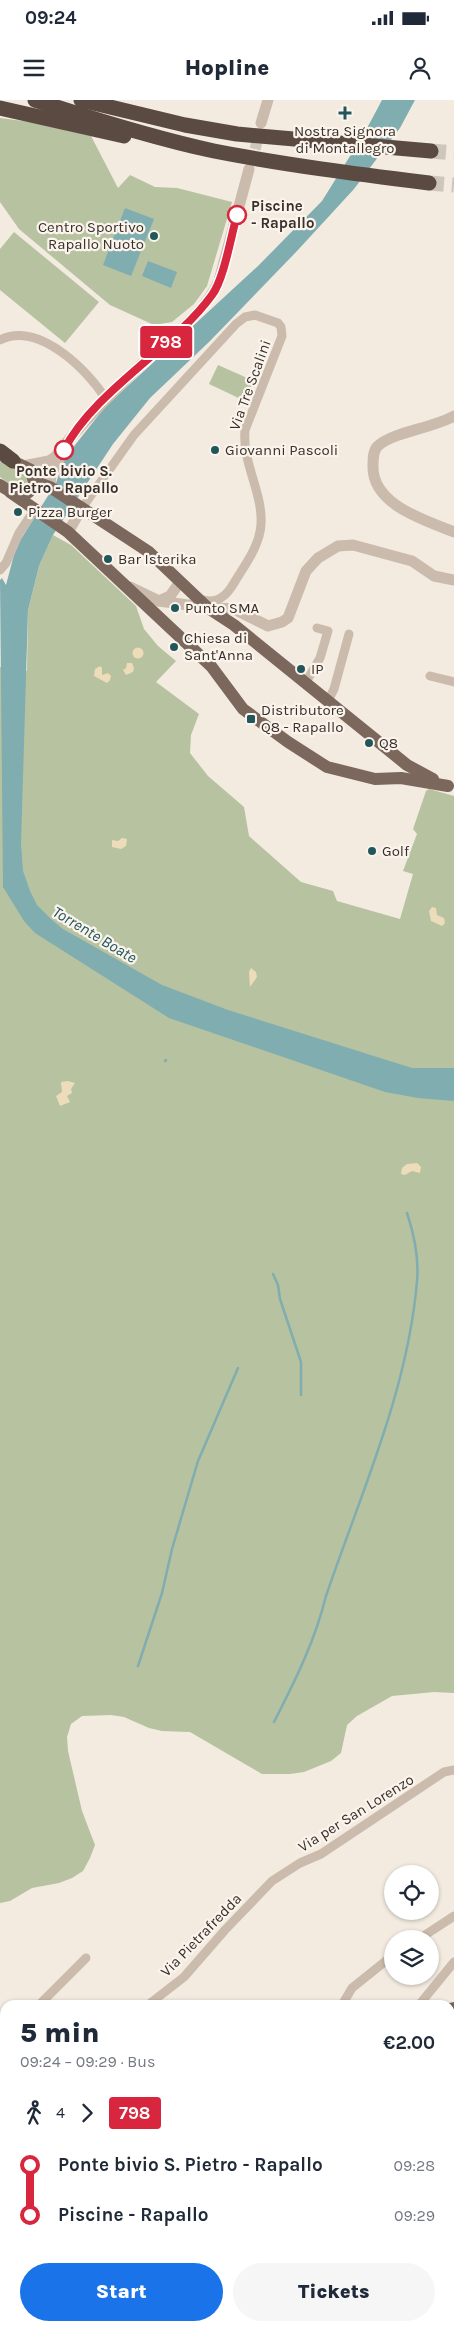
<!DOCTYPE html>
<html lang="en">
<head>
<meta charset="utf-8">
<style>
  body { margin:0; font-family:Karla,sans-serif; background:#f6f6f7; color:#1f2937; height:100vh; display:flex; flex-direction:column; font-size:19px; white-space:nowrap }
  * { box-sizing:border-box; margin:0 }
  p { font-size:16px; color:#747a83 }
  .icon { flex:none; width:28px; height:28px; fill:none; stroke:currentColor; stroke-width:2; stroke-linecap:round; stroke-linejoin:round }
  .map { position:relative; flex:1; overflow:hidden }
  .details { position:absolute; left:0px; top:1900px; width:455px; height:331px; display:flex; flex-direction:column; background:#fff; border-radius:15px 15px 0 0; box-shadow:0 1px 4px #0004 }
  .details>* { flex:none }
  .badge { padding:0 10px; border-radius:4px; font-size:18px; line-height:32px }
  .controls { position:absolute; left:384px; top:1765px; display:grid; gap:10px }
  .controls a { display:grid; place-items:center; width:55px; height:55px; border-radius:50%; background:#fff; box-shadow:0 1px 4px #0004; font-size:25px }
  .map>.badge { position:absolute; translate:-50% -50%; box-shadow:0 0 0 2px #fff }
  .legs { display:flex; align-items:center; gap:8px; height:55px; padding:0 20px; font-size:16px }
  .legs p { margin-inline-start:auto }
  .overview { display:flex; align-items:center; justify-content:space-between; height:85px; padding:0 20px }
  h1 { font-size:28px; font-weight:800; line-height:38px }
  .primary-button { display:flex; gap:10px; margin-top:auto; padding:10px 20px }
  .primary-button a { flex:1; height:58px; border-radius:30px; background:#1a73e8; color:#fff; font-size:20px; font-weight:800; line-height:58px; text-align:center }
  .primary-button a+a { background:#f6f6f7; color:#1f2937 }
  ul { padding:0 20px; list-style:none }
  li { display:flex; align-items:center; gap:18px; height:50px; font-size:19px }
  li i { display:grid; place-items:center; width:8px; height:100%; margin:0 6px; background:currentColor }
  li i::after { content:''; width:12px; height:12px; margin:-6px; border:4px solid; border-radius:50%; background:#fff }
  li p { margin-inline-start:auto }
  li:first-child i { background:linear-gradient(#0000 50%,currentColor 0) }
  li:last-child i { background:linear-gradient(currentColor 50%,#0000 0) }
  .status { display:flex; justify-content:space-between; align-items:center; height:35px; padding:0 25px; background:#fff; direction:ltr }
  .status svg { height:14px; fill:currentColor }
  header { display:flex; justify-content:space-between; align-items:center; height:65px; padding:0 20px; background:#fff; font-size:22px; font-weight:800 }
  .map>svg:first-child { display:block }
  .green { fill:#b6c2a0 }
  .sand { fill:#eddcb9 }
  .water { fill:#80adb0 }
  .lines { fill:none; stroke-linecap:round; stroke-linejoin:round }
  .stream { stroke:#80adb0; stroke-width:2.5 }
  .tertiary-tunnel { stroke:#cec6bc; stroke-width:11; stroke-dasharray:11 5.5; stroke-linecap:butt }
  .motorway-tunnel { stroke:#cec6bc; stroke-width:15; stroke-dasharray:15 8; stroke-linecap:butt }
  .minor { stroke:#cbbbac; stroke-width:9 }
  .tertiary { stroke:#cbbbac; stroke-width:11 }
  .primary { stroke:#7b675c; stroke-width:12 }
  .motorway { stroke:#5a4a42; stroke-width:15 }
  .line-1-casing { stroke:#fff; stroke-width:11 }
  .line-1 { stroke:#d7263d; stroke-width:8 }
  .poi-dot { fill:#21565b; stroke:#faf4ed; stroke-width:2 }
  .stop-1-dot { fill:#fff; stroke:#d7263d; stroke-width:2.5 }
  .labels { text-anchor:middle; stroke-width:4.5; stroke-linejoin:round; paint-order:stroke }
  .poi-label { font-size:15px; fill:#3a302b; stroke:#faf4ed; text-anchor:start }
  .stop-label { font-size:15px; font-weight:bold; fill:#3a302b; stroke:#faf4ed; text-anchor:start }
  .street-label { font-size:15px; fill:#3a302b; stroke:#faf4ed }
  .water-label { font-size:16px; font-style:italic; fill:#21565b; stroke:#faf4ed }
</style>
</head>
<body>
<div class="status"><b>09:24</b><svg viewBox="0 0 49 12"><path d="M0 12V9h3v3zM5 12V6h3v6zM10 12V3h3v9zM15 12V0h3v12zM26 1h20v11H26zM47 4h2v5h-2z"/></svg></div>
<header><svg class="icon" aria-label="menu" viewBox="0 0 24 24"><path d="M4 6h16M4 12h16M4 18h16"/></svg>Hopline<svg class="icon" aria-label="person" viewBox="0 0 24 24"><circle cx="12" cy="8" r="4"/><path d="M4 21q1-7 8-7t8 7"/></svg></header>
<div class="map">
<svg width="454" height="2231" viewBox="0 0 454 2231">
  <rect width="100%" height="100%" fill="#f3ebe0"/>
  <g class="green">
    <polygon points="0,18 31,22 91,36 118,88 130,75 155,87 177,88 232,102 207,186 194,204 172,222 154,225 110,205 19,129 0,102"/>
    <polygon points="14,132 99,202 65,243 0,190 0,149"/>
    <polygon points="218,265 254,281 245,301 209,284"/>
    <polygon points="0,361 25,375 28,380 24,388 14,387 0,377"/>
    <polygon points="53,435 71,445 136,506 144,529 158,546 176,561 156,582 199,614 191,635 190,653 208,676 244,707 249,736 301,782 333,791 337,801 400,819 413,774 403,771 417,734 413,729 426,691 429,689 454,696 454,1593 434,1592 392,1596 357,1616 347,1625 341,1653 331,1661 304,1672 290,1674 262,1674 190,1632 162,1631 149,1628 124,1617 111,1615 82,1616 71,1624 67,1637 68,1651 82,1711 95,1745 90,1758 83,1771 72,1778 59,1783 32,1788 10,1801 0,1803 0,567 27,571 28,510 39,466"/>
    <polygon points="450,1951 454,1953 454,1985 450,1981"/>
  </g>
  <g class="sand">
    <circle cx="138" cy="553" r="5.5"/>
    <polygon points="127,563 132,563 134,568 133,572 126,575 123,570 126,568"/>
    <polygon points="100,566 102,568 102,575 108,573 111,576 110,580 107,583 94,576 95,569"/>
    <polygon points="122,738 127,739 126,746 121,749 112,747 112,740 118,741"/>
    <polygon points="432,807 436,808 437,815 444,818 445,823 442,826 431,821 429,811"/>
    <polygon points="251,868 256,872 257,877 250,887 249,872"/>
    <polygon points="68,981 75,983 71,989 72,993 67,996 70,1002 60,1006 56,996 62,992 61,982"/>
    <polygon points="417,1063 421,1067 420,1073 412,1071 405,1075 401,1074 402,1068 407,1064"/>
  </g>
  <g class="water">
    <polygon points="382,0 415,0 400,28 354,89 297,151 209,242 150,298 113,344 53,435 39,466 28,510 21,744 23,771 30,791 37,805 51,819 63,829 162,885 228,910 412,968 454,968 454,1001 418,998 385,992 169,918 35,833 24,821 3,787 0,480 2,478 6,485 16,447 56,383 64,359 105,307 258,166 322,101 365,32"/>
    <polygon points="125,108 154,119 131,176 103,165"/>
    <polygon points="148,161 177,172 171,188 142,176"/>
    <polygon points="454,2197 454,2222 451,2223 450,2198"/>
  </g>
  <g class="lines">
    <g class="stream">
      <polyline points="165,961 166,960"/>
      <polyline points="273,1174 278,1185 280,1199 301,1262 301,1295"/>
      <polyline points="138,1566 162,1493 172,1449 198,1361 238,1268"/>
      <path d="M274,1622C295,1581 315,1541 326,1496C361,1393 408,1290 417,1181C419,1159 414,1134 407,1113"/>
      <polyline points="450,1951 454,1952"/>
    </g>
    <polyline class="tertiary-tunnel" points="251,65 260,30"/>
    <g class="motorway-tunnel">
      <polyline points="431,51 454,53"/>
      <polyline points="429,83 454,85"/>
    </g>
    <g class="minor">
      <path d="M0,240C38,221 87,269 106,299"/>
      <path d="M82,408L134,335L236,224L245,217L255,215L278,223L281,227L282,236L245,330C242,363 263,393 261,424C260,446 244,466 234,483C226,497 216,505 200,499"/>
      <polyline points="0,470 6,463 19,433 35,409"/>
      <polyline points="430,576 454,582"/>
      <polyline points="306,582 320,558 328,531 317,528"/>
      <polyline points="328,601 334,589 349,534"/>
      <polyline points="419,1839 454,1816"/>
      <polyline points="39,1905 86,1858"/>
      <polyline points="148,1905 184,1877 225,1830 272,1781 300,1763 321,1754 444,1672 454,1670"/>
      <polyline points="342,1905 352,1888 392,1856"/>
      <polyline points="419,1905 454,1862"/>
      <polyline points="0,1929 5,1928"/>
      <polyline points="0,2077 5,2079"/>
      <polyline points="450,2158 454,2169"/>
      <polyline points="340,2226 357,2231"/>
      <polyline points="413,2226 415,2231"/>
      <polyline points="376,2231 383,2226"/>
    </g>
    <g class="tertiary">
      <polyline points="261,23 268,0"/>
      <path d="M454,316C432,328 395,332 379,345C373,349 373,359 373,366C372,405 425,420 454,432"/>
      <path d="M23,366L49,361L55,357C82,322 113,292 144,262C170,238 204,214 219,181L249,69"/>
      <polyline points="50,387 51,374 62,354"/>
      <polyline points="68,432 82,408"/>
      <polyline points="130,487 159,501 202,507 234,509 268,526 282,522 288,518 306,471 318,458 338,446 353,445 412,461 434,476 454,480"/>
      <polyline points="159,501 170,496 180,482"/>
    </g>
    <g class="primary">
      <polyline points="34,381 50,387 149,452 208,508 234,525 407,665 433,679"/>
      <path d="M0,385C12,393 27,403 34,383L31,370L6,358"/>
      <polyline points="10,392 68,432 211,566 243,609 288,642 327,667 375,679 401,678 448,686"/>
      <polyline points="450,1909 454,1908"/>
      <polyline points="450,2103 454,2108"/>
    </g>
    <g class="motorway">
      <path d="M35,0C93,19 154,38 214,51C285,65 357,74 429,83"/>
      <polyline points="81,0 185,25 237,34 431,51"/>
      <polyline points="0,8 124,36"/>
      <polyline points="0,351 13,361"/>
    </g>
  </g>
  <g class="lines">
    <defs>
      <path id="line-1" d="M64,350C94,291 173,249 212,195C224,179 231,136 237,115"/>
    </defs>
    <use href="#line-1" class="line-1-casing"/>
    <use href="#line-1" class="line-1"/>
  </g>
  <g class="poi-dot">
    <path d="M342.5 5.5h5v5h5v5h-5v5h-5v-5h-5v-5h5z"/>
    <circle cx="154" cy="136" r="5"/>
    <circle cx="215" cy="350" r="5"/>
    <circle cx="18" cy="412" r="5"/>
    <circle cx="108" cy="459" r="5"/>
    <circle cx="175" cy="508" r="5"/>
    <circle cx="174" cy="547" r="5"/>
    <circle cx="301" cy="569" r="5"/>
    <rect x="246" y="614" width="10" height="10" rx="2.5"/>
    <circle cx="369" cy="643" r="5"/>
    <circle cx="372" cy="751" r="5"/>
  </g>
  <g class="stop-1-dot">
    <circle cx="237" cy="115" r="9"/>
    <circle cx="64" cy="350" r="9"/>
  </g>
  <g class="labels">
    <g class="poi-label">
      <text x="345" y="36" text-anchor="middle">Nostra Signora<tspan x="345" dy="17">di Montallegro</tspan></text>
      <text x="144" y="132" text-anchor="end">Centro Sportivo<tspan x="144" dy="17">Rapallo Nuoto</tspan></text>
      <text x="225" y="355">Giovanni Pascoli</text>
      <text x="28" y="417">Pizza Burger</text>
      <text x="118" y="464">Bar Isterika</text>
      <text x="185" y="513">Punto SMA</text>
      <text x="184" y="543">Chiesa di<tspan x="184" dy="17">Sant'Anna</tspan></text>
      <text x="311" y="574">IP</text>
      <text x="261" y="615">Distributore<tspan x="261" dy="17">Q8 - Rapallo</tspan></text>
      <text x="379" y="648">Q8</text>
      <text x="382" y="756">Golf</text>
    </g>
    <g class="stop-label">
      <text x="251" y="111">Piscine<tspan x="251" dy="17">- Rapallo</tspan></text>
      <text x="64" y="376" text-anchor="middle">Ponte bivio S.<tspan x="64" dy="17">Pietro - Rapallo</tspan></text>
    </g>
    <g class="street-label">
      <text transform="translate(250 285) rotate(-70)" y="5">Via Tre Scalini</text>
      <text transform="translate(356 1713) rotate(-32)" y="5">Via per San Lorenzo</text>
      <text transform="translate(201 1835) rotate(-46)" y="5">Via Pietrafredda</text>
    </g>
    <g class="water-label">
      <text transform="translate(95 834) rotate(31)" y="6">Torrente Boate</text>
    </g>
  </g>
</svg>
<div class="controls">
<a><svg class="icon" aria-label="locate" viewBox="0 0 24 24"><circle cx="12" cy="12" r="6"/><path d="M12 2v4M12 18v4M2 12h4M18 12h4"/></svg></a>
<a><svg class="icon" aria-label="layers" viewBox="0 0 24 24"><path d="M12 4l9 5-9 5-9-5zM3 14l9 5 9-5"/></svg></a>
</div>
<b class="badge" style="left:166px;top:242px;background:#d7263d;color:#fff">798</b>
<section class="details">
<div class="overview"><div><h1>5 min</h1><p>09:24 – 09:29 · Bus</p></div><b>€2.00</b></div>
<div class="legs"><svg class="icon" aria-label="walk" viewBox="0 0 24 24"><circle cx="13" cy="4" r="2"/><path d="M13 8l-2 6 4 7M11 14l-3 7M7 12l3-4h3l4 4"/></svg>4<svg class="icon" aria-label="forward" viewBox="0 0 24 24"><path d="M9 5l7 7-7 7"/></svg><b class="badge" style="background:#d7263d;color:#fff">798</b></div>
<ul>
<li><i style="color:#d7263d"></i><b>Ponte bivio S. Pietro - Rapallo</b><p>09:28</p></li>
<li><i style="color:#d7263d"></i><b>Piscine - Rapallo</b><p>09:29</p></li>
</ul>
<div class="primary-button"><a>Start</a><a>Tickets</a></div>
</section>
</div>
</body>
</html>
